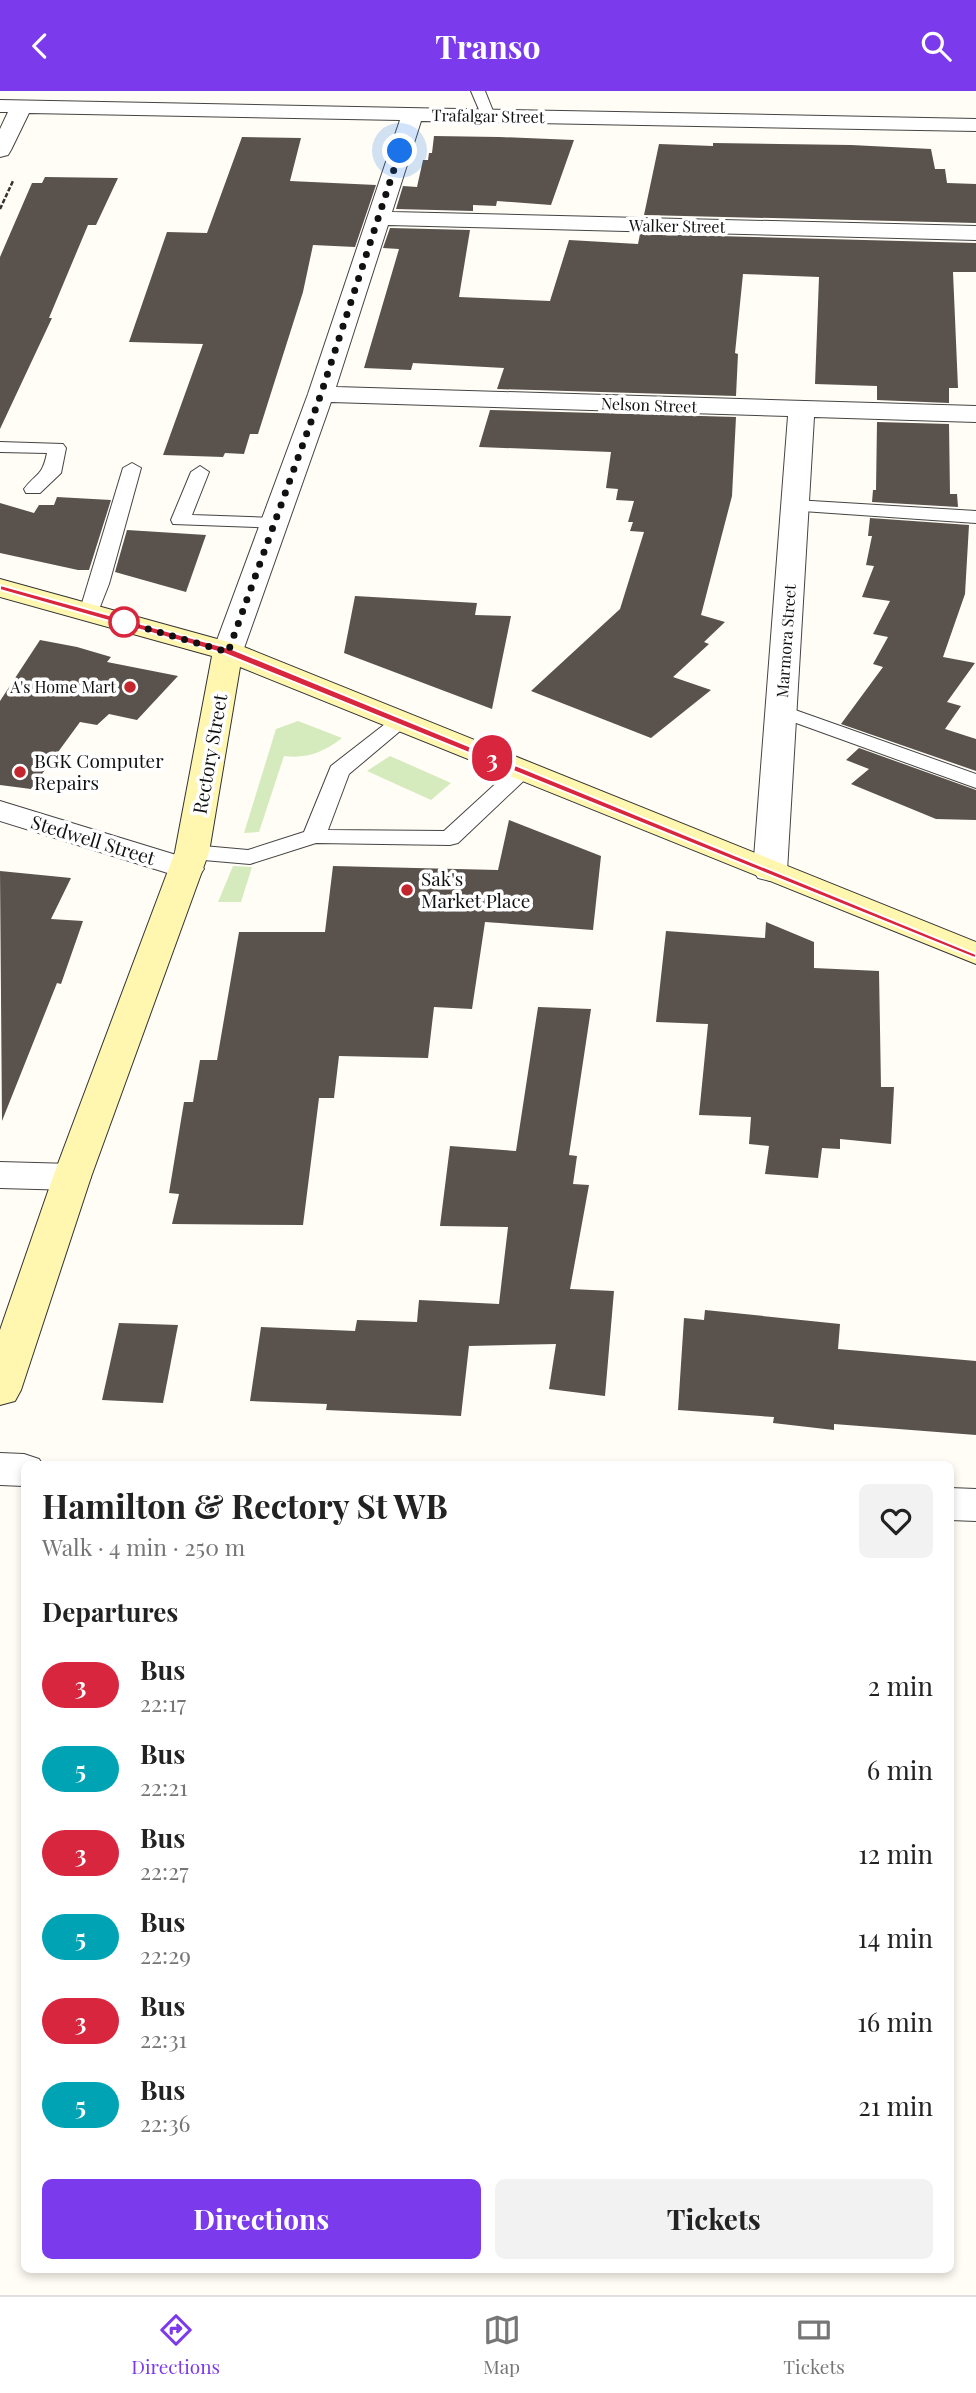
<!DOCTYPE html>
<html lang="en">
<head>
<meta charset="utf-8">
<style>
  body { margin:0; font-family:"Playfair Display",serif; background:#f2f2f2; color:#222; height:100vh; display:flex; flex-direction:column; font-size:26px; white-space:nowrap }
  * { box-sizing:border-box; margin:0 }
  p { font-size:23px; color:#767676 }
  .icon { flex:none; width:38px; height:38px; fill:none; stroke:currentColor; stroke-width:2; stroke-linecap:round; stroke-linejoin:round }
  .map { position:relative; flex:1; overflow:hidden }
  .drawer { position:absolute; left:21px; top:1370px; width:933px; height:812px; display:flex; flex-direction:column; background:#fff; border-radius:10px; box-shadow:0 4px 10px #0003 }
  .drawer>* { flex:none }
  .badge { padding:0 14px; border-radius:23px; font-size:24px; line-height:46px }
  .you { position:absolute; width:35px; height:35px; margin:-18px; border:5px solid #fff; border-radius:50%; background:#1a73e8; box-shadow:0 0 0 10px #1a73e833 }
  .map>.badge { position:absolute; translate:-50% -50%; box-shadow:0 0 0 4px #fff }
  h2 { padding:0 21px; font-size:26px; line-height:63px }
  .round { display:grid; place-items:center; flex:none; width:74px; height:74px; border-radius:10px; background:#f2f2f2 }
  .overview { display:flex; align-items:center; justify-content:space-between; height:119px; padding:0 21px }
  h1 { font-size:33px; font-weight:700; line-height:52px }
  .action { display:flex; gap:14px; margin-top:auto; padding:14px 21px }
  .action a { flex:1; height:80px; border-radius:10px; background:#7c3aed; color:#fff; font-size:28px; font-weight:700; line-height:80px; text-align:center }
  .action a+a { background:#f2f2f2; color:#222 }
  ul { padding:0; list-style:none }
  li { display:flex; align-items:center; gap:21px; height:84px; padding:0 21px }
  li div { flex:1 }
  li b { display:block; font-size:26px }
  li em { font-style:normal }
  li .badge { min-width:77px; font-weight:700; text-align:center }
  header { display:flex; justify-content:space-between; align-items:center; height:91px; padding:0 21px; background:#7c3aed; color:#fff; font-size:32px; font-weight:700 }
  .menu { display:flex; justify-content:space-around; align-items:center; height:98px; border-top:2px solid #e0e0e0; background:#fff; font-size:19px; color:#767676 }
  .menu a { display:grid; justify-items:center; gap:4px }
  .menu .on { color:#7c3aed }
  .map>svg:first-child { display:block }
  .green { fill:#d5ebbd }
  .building { fill:#5a524d }
  .lines { fill:none; stroke-linecap:round; stroke-linejoin:round }
  .lane-casing { stroke:#444; stroke-width:2 }
  .street-casing { stroke:#444; stroke-width:2 }
  .secondary-casing { stroke:#333; stroke-width:2 }
  .path { stroke:#333; stroke-width:2.5; stroke-dasharray:4.5 2; stroke-linecap:butt }
  .lane { fill:#fff; fill-rule:evenodd }
  .street { fill:#fff; fill-rule:evenodd }
  .secondary { fill:#fff6b0; fill-rule:evenodd }
  .line { fill:#d7263d; stroke:#fff; stroke-width:2 }
  .walk { stroke:#111; stroke-width:7; stroke-dasharray:0 12.6 }
  .stop-dot { fill:#fff; stroke:#d7263d; stroke-width:3.5 }
  .poi-dot { fill:#c4262e; stroke:#fff; stroke-width:2.5 }
  .labels { text-anchor:middle; stroke-width:7; stroke-linejoin:round; paint-order:stroke }
  .far-street-label { font-size:16px; fill:#111; stroke:#fff }
  .far-poi-label { font-size:16px; fill:#111; stroke:#fff; text-anchor:end }
  .street-label { font-size:19px; fill:#111; stroke:#fff }
  .poi-label { font-size:19px; fill:#111; stroke:#fff; text-anchor:start }
</style>
</head>
<body>
<header><svg class="icon" aria-label="back" viewBox="0 0 24 24"><path d="M15 5l-7 7 7 7"/></svg>Transo<svg class="icon" aria-label="search" viewBox="0 0 24 24"><circle cx="10" cy="10" r="6"/><path d="M15 15l6 6"/></svg></header>
<div class="map">
<svg width="976" height="2204" viewBox="0 0 976 2204">
  <rect width="100%" height="100%" fill="#fffdf5"/>
  <g class="green">
    <path d="M298,630L342,647C324,661 307,668 284,665L259,741L244,742L276,638Z"/>
    <polygon points="390,665 451,692 431,709 367,680"/>
    <polygon points="233,775 252,776 241,811 218,811"/>
  </g>
  <g class="building">
    <polygon points="434,45 499,46 574,49 551,114 497,110 496,115 473,114 473,120 396,118 403,95 417,96 423,69 428,69 429,62 432,62"/>
    <polygon points="242,46 301,47 290,90 376,94 355,156 313,154 303,201 258,343 250,343 244,363 225,362 223,366 163,364 203,253 129,251 167,141 207,142"/>
    <polygon points="713,52 851,54 931,58 935,78 945,78 947,92 976,93 976,132 644,124 659,53 713,55"/>
    <polygon points="45,86 118,87 96,134 88,134 49,227 52,227 0,338 0,166 32,92 42,92"/>
    <polygon points="390,137 470,139 459,206 550,210 569,149 638,153 640,143 976,152 976,181 953,181 958,297 949,297 949,312 877,309 877,295 815,293 819,186 743,183 735,262 738,263 736,305 497,298 504,277 413,272 411,279 364,277 399,158 383,157"/>
    <polygon points="490,319 736,326 732,405 701,524 725,531 704,551 709,553 673,586 711,599 651,647 531,600 620,518 644,441 630,440 633,431 628,431 634,410 616,409 618,398 606,397 611,361 479,356"/>
    <polygon points="877,331 949,333 950,403 957,403 958,416 872,411 873,399 876,399"/>
    <polygon points="57,406 111,409 89,479 78,479 0,462 0,412 34,422 39,414 54,414"/>
    <polygon points="870,427 969,434 965,503 943,566 975,572 947,611 961,615 945,638 976,648 976,680 841,633 883,576 873,573 888,546 873,543 890,510 862,506 874,475 866,474 872,445 868,445"/>
    <polygon points="127,439 206,444 186,501 115,481"/>
    <polygon points="355,505 477,512 475,524 511,525 492,618 344,562"/>
    <polygon points="40,549 77,556 111,566 107,571 178,585 137,629 109,623 97,634 80,631 31,698 0,694 0,610"/>
    <polygon points="859,657 976,699 976,729 936,728 851,693 869,678 846,669"/>
    <polygon points="509,729 601,765 593,839 485,831 472,918 434,916 428,967 339,965 334,1007 319,1007 303,1134 172,1133 179,1103 169,1102 184,1011 193,1011 200,969 217,969 239,841 325,841 333,775 498,779"/>
    <polygon points="0,780 71,787 51,828 83,830 61,893 57,892 2,1030"/>
    <polygon points="766,831 814,851 814,877 879,880 881,996 894,996 891,1053 840,1048 840,1058 822,1057 818,1087 765,1083 769,1055 749,1053 751,1026 699,1024 708,933 656,931 666,840 765,847"/>
    <polygon points="538,916 591,918 569,1064 577,1065 573,1093 589,1094 570,1198 614,1200 605,1305 549,1298 556,1253 469,1255 461,1325 326,1319 327,1313 250,1310 261,1236 355,1240 357,1229 417,1231 419,1209 499,1213 508,1136 440,1135 450,1055 516,1060"/>
    <polygon points="705,1219 840,1233 838,1258 976,1270 976,1344 834,1333 834,1339 773,1332 774,1326 678,1319 684,1227 704,1229"/>
    <polygon points="119,1232 178,1234 163,1312 102,1309"/>
  </g>
  <g class="lines">
    <defs>
      <g id="lane">
        <polygon points="471,0 485,0 495,25 493,28 483,28"/>
        <path d="M0,351L63,353L66,357L61,382L40,402H26L24,398C37,381 42,386 47,362L0,361Z"/>
        <polygon points="132,372 141,377 109,493 96,526 82,526 79,522 123,377"/>
        <polygon points="200,375 209,381 192,424 274,427 283,433 281,437 173,433 171,429 191,381"/>
        <polygon points="795,409 976,420 976,432 788,419 786,415"/>
        <polygon points="781,614 976,683 976,697 774,624 771,620 774,616"/>
        <polygon points="401,624 408,626 412,630 349,683 328,739 444,740 515,675 531,675 534,680 458,752 450,754 316,752 250,773 192,768 184,766 181,761 184,756 192,754 248,759 304,741 331,675 394,626"/>
      </g>
      <g id="street">
        <polygon points="0,9 976,28 976,40 421,30 392,121 976,135 976,149 388,134 336,296 976,315 976,331 814,326 787,780 782,787 770,790 758,787 753,780 788,325 331,311 243,560 239,566 228,569 217,566 213,560 308,303 400,29 29,22 11,59 8,64 0,66 0,38 8,21 0,21"/>
        <polygon points="0,710 199,771 204,778 199,785 187,788 0,730"/>
        <polygon points="0,1071 72,1073 86,1077 91,1086 86,1095 72,1099 0,1097"/>
        <polygon points="0,1362 24,1363 39,1368 43,1374 24,1374 24,1395 0,1394"/>
        <polygon points="950,1397 976,1398 976,1430 950,1429"/>
      </g>
      <polygon id="secondary" points="0,488 239,554 976,851 976,873 240,576 209,761 91,1086 21,1299 15,1310 0,1314 0,1239 53,1086 175,761 212,565 0,506"/>
    </defs>
    <use href="#lane" class="lane-casing"/>
    <use href="#street" class="street-casing"/>
    <use href="#secondary" class="secondary-casing"/>
    <polyline class="path" points="0,118 13,90"/>
    <use href="#lane" class="lane"/>
    <use href="#street" class="street"/>
    <use href="#secondary" class="secondary"/>
  </g>
  <polygon class="line" points="0,494 232,558 976,863 976,867 972,866 225,563 0,499"/>
  <g class="lines">
    <polyline class="walk" points="124,531 228,561 321,303 400,60"/>
  </g>
  <circle class="stop-dot" cx="124" cy="531" r="14"/>
  <g class="poi-dot">
    <circle cx="130" cy="596" r="7"/>
    <circle cx="20" cy="681" r="7"/>
    <circle cx="407" cy="799" r="7"/>
  </g>
  <g class="labels">
    <g class="far-street-label">
      <text transform="translate(488 25) rotate(1)" y="6">Trafalgar Street</text>
      <text transform="translate(677 135) rotate(1)" y="6">Walker Street</text>
      <text transform="translate(649 314) rotate(2)" y="6">Nelson Street</text>
      <text transform="translate(786 550) rotate(-86)" y="6">Marmora Street</text>
    </g>
    <g class="far-poi-label">
      <text x="116" y="602">A's Home Mart</text>
    </g>
    <g class="street-label">
      <text transform="translate(210 663) rotate(-80)" y="7">Rectory Street</text>
      <text transform="translate(93 749) rotate(17)" y="7">Stedwell Street</text>
    </g>
    <g class="poi-label">
      <text x="34" y="677">BGK Computer<tspan x="34" dy="22">Repairs</tspan></text>
      <text x="421" y="795">Sak's<tspan x="421" dy="22">Market Place</tspan></text>
    </g>
  </g>
</svg>
<div class="you" style="left:400px;top:60px"></div>
<b class="badge" style="left:492px;top:667px;background:#d7263d;color:#fff">3</b>
<section class="drawer">
<div class="overview"><div><h1>Hamilton &amp; Rectory St WB</h1><p>Walk · 4 min · 250 m</p></div><a class="round"><svg class="icon" aria-label="heart" viewBox="0 0 24 24"><path d="M12 20l-8-8c-3-5 5-10 8-4 3-6 11-1 8 4z"/></svg></a></div>
<h2>Departures</h2>
<ul>
<li><span class="badge" style="background:#d7263d;color:#fff">3</span><div><b>Bus</b><p>22:17</p></div><em>2 min</em></li>
<li><span class="badge" style="background:#00a3b4;color:#fff">5</span><div><b>Bus</b><p>22:21</p></div><em>6 min</em></li>
<li><span class="badge" style="background:#d7263d;color:#fff">3</span><div><b>Bus</b><p>22:27</p></div><em>12 min</em></li>
<li><span class="badge" style="background:#00a3b4;color:#fff">5</span><div><b>Bus</b><p>22:29</p></div><em>14 min</em></li>
<li><span class="badge" style="background:#d7263d;color:#fff">3</span><div><b>Bus</b><p>22:31</p></div><em>16 min</em></li>
<li><span class="badge" style="background:#00a3b4;color:#fff">5</span><div><b>Bus</b><p>22:36</p></div><em>21 min</em></li>
</ul>
<div class="action"><a>Directions</a><a>Tickets</a></div>
</section>
</div>
<nav class="menu">
<a class="on"><svg class="icon" aria-label="directions" viewBox="0 0 24 24"><path d="M12 3l9 9-9 9-9-9zM9 14v-3h6M13 9l2 2-2 2"/></svg>Directions</a>
<a><svg class="icon" aria-label="map" viewBox="0 0 24 24"><path d="M3 6l6-2 6 2 6-2v14l-6 2-6-2-6 2zM9 4v14M15 6v14"/></svg>Map</a>
<a><svg class="icon" aria-label="tickets" viewBox="0 0 24 24"><path d="M3 7h18v10H3zM15 7v10"/></svg>Tickets</a>
</nav>
</body>
</html>
